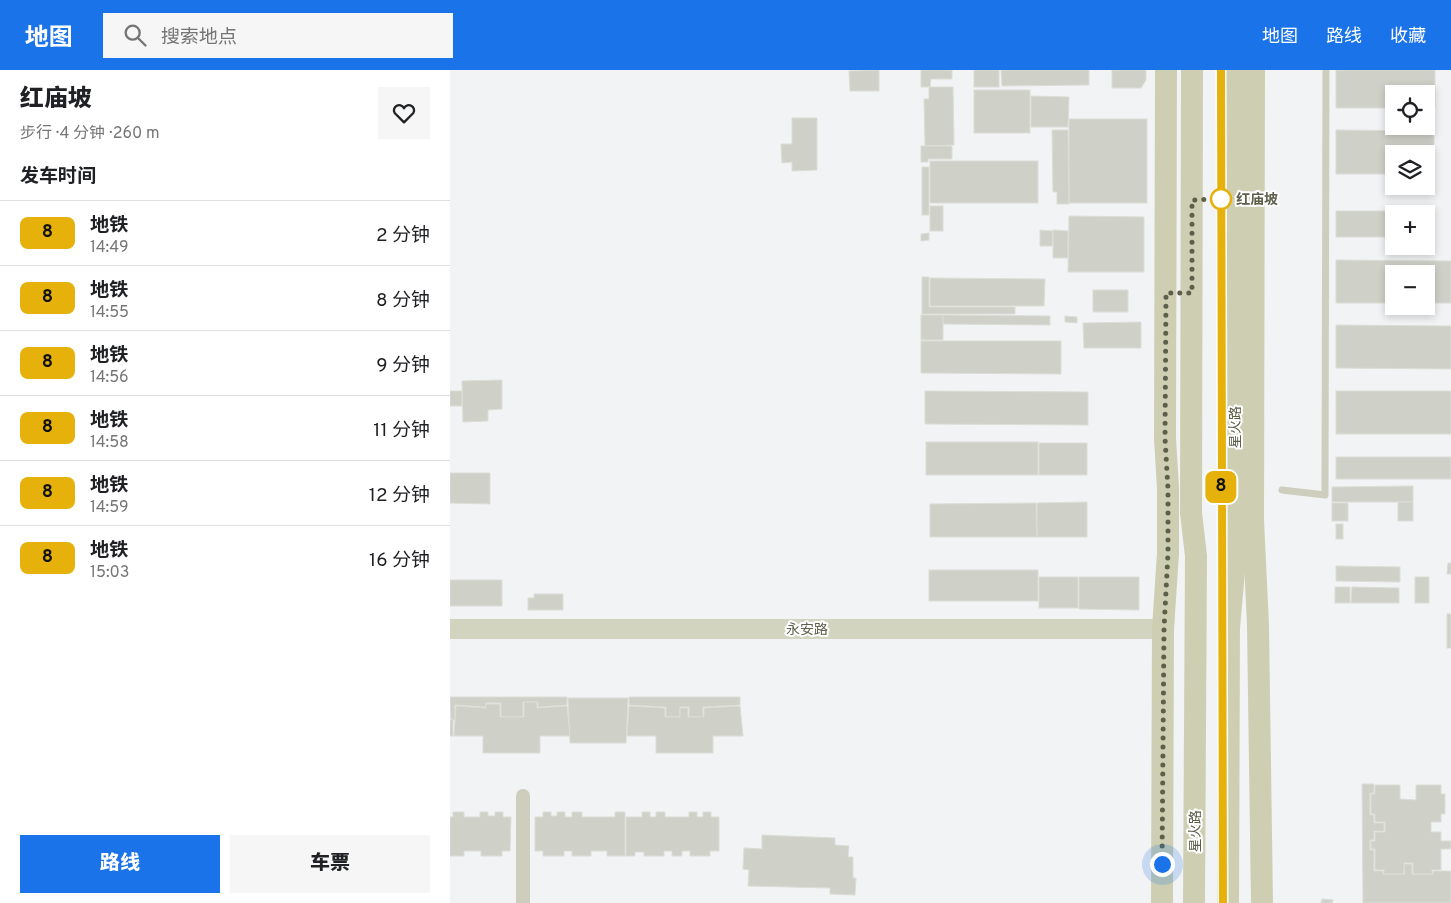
<!DOCTYPE html>
<html lang="zh">
<head>
<meta charset="utf-8">
<style>
  body { margin:0; font-family:Overpass,"Noto Sans SC",sans-serif; background:#f6f6f6; color:#202124; height:100vh; display:flex; flex-direction:column; font-size:19px; white-space:nowrap }
  * { box-sizing:border-box; margin:0 }
  p { font-size:16px; color:#757577 }
  .icon { flex:none; width:28px; height:28px; fill:none; stroke:currentColor; stroke-width:2; stroke-linecap:round; stroke-linejoin:round }
  .map { position:relative; flex:1; overflow:hidden }
  .sheet { display:flex; flex-direction:column; background:#fff; width:450px }
  .sheet>* { flex:none }
  .badge { padding:0 10px; border-radius:8px; font-size:18px; line-height:32px }
  .buttons { position:absolute; left:935px; top:15px; display:grid; gap:10px }
  .buttons a { display:grid; place-items:center; width:50px; height:50px; border-radius:0px; background:#fff; box-shadow:0 2px 8px #0003; font-size:25px }
  .you { position:absolute; width:25px; height:25px; margin:-12px; border:4px solid #fff; border-radius:50%; background:#1a73e8; box-shadow:0 0 0 8px #1a73e833 }
  .map>.badge { position:absolute; translate:-50% -50%; box-shadow:0 0 0 2px #fff }
  h2 { padding:0 20px; font-size:19px; line-height:45px }
  .round { display:grid; place-items:center; flex:none; width:52px; height:52px; border-radius:0px; background:#f6f6f6 }
  .headline { display:flex; align-items:center; justify-content:space-between; height:85px; padding:0 20px }
  h1 { font-size:24px; font-weight:800; line-height:38px }
  .button { display:flex; gap:10px; margin-top:auto; padding:10px 20px }
  .button a { flex:1; height:58px; border-radius:0px; background:#1a73e8; color:#fff; font-size:20px; font-weight:800; line-height:58px; text-align:center }
  .button a+a { background:#f6f6f6; color:#202124 }
  ul { padding:0; list-style:none }
  li { display:flex; align-items:center; gap:15px; height:65px; padding:0 20px; border-top:1px solid #e0e0e0 }
  li div { flex:1 }
  li b { display:block; font-size:19px }
  li em { font-style:normal }
  li .badge { min-width:55px; font-weight:700; text-align:center }
  header { display:flex; align-items:center; gap:30px; box-sizing:border-box; height:70px; padding:0 25px; background:#1a73e8; color:#fff }
  header strong { font-size:24px }
  nav { display:flex; gap:28px; margin-inline-start:auto; font-size:18px }
  .search { width:350px; height:45px; background:#f6f6f6; display:flex; align-items:center; gap:12px; box-sizing:border-box; padding:0 18px; border-radius:0px; color:#757577; font-size:19px }
  main { display:flex; flex:1; min-height:0 }
  .map>svg:first-child { display:block }
  .building { fill:#cfd1c9; stroke:#dbddd6 }
  .lines { fill:none; stroke-linecap:round; stroke-linejoin:round }
  .lane { stroke:#cdcebe; stroke-width:7 }
  .street { stroke:#cdcebe; stroke-width:14 }
  .secondary { stroke:#d3d4c0; stroke-width:20 }
  .primary { stroke:#cecfb2; stroke-width:22 }
  .line-casing { stroke:#fff; stroke-width:11 }
  .line { stroke:#e6b10b; stroke-width:8 }
  .walk { stroke:#5e5f4a; stroke-width:5; stroke-dasharray:0 9 }
  .stop-dot { fill:#fff; stroke:#e6b10b; stroke-width:2.5 }
  .labels { text-anchor:middle; stroke-width:4; stroke-linejoin:round; paint-order:stroke }
  .stop-label { font-size:14px; font-weight:bold; fill:#5e5f4a; stroke:#fff; text-anchor:start }
  .street-label { font-size:14px; fill:#5e5f4a; stroke:#fff }
</style>
</head>
<body>
<header>
<strong>地图</strong>
<div class="search"><svg class="icon" aria-label="search" viewBox="0 0 24 24"><circle cx="10" cy="10" r="6"/><path d="M15 15l6 6"/></svg>搜索地点</div>
<nav><a>地图</a><a>路线</a><a>收藏</a></nav>
</header>
<main>
<section class="sheet">
<div class="headline"><div><h1>红庙坡</h1><p>步行 · 4 分钟 · 260 m</p></div><a class="round"><svg class="icon" aria-label="heart" viewBox="0 0 24 24"><path d="M12 20l-8-8c-3-5 5-10 8-4 3-6 11-1 8 4z"/></svg></a></div>
<h2>发车时间</h2>
<ul>
<li><span class="badge" style="background:#e6b10b;color:#111">8</span><div><b>地铁</b><p>14:49</p></div><em>2 分钟</em></li>
<li><span class="badge" style="background:#e6b10b;color:#111">8</span><div><b>地铁</b><p>14:55</p></div><em>8 分钟</em></li>
<li><span class="badge" style="background:#e6b10b;color:#111">8</span><div><b>地铁</b><p>14:56</p></div><em>9 分钟</em></li>
<li><span class="badge" style="background:#e6b10b;color:#111">8</span><div><b>地铁</b><p>14:58</p></div><em>11 分钟</em></li>
<li><span class="badge" style="background:#e6b10b;color:#111">8</span><div><b>地铁</b><p>14:59</p></div><em>12 分钟</em></li>
<li><span class="badge" style="background:#e6b10b;color:#111">8</span><div><b>地铁</b><p>15:03</p></div><em>16 分钟</em></li>
</ul>
<div class="button"><a>路线</a><a>车票</a></div>
</section>
<div class="map">
<svg width="1001" height="833" viewBox="0 0 1001 833">
  <rect width="100%" height="100%" fill="#f2f3f4"/>
  <g class="building">
    <polygon points="429,0 429,21 400,21 399,1"/>
    <polygon points="471,0 502,0 502,9 481,9 480,17 471,17"/>
    <rect x="524" y="0" width="25" height="17"/>
    <polygon points="551,0 639,0 639,15 552,16"/>
    <polygon points="662,0 696,0 696,10 691,18 662,18"/>
    <polygon points="886,0 985,0 985,38 976,38 976,24 944,24 944,38 886,38"/>
    <polygon points="479,17 503,17 504,75 475,76 474,29 479,29"/>
    <rect x="524" y="20" width="56" height="43"/>
    <polygon points="581,26 619,27 618,57 581,57"/>
    <polygon points="342,48 367,48 367,100 342,101 342,92 332,93 331,74 342,74"/>
    <rect x="619" y="49" width="78" height="84"/>
    <polygon points="602,60 618,60 619,134 607,134 607,122 603,122"/>
    <polygon points="886,60 984,61 984,105 976,105 976,84 944,84 944,104 886,104"/>
    <polygon points="471,76 502,76 502,89 478,89 478,92 471,92"/>
    <rect x="480" y="91" width="108" height="42"/>
    <rect x="472" y="97" width="7" height="48"/>
    <rect x="480" y="136" width="13" height="25"/>
    <polygon points="886,141 984,141 984,167 976,167 976,144 944,144 944,167 886,167"/>
    <polygon points="619,146 694,147 694,202 618,202"/>
    <polygon points="590,160 603,161 602,176 590,176"/>
    <polygon points="603,160 618,161 618,188 603,188"/>
    <polygon points="479,163 479,170 471,171 471,164"/>
    <polygon points="886,190 1001,191 1001,233 976,233 976,204 944,204 944,233 886,233"/>
    <polygon points="472,207 479,207 479,237 565,237 565,244 472,244"/>
    <polygon points="480,208 595,209 594,236 480,236"/>
    <rect x="643" y="220" width="35" height="22"/>
    <rect x="471" y="245" width="22" height="25"/>
    <polygon points="493,245 600,246 600,255 493,254"/>
    <polygon points="615,246 627,247 627,253 615,252"/>
    <polygon points="691,252 691,278 634,278 633,253"/>
    <polygon points="886,255 1001,256 1001,299 886,298"/>
    <polygon points="471,271 611,271 611,304 471,303"/>
    <polygon points="52,310 52,339 38,340 38,351 13,352 12,311"/>
    <rect x="0" y="321" width="12" height="15"/>
    <polygon points="475,321 638,322 638,355 475,354"/>
    <rect x="886" y="321" width="115" height="43"/>
    <rect x="476" y="372" width="112" height="33"/>
    <rect x="589" y="373" width="48" height="32"/>
    <rect x="886" y="387" width="115" height="22"/>
    <polygon points="0,403 40,403 40,434 0,433"/>
    <polygon points="963,416 963,432 882,432 882,417"/>
    <polygon points="637,432 637,467 587,467 587,433"/>
    <rect x="948" y="432" width="15" height="19"/>
    <polygon points="586,433 587,467 480,467 480,434"/>
    <rect x="882" y="433" width="16" height="18"/>
    <rect x="886" y="454" width="7" height="15"/>
    <polygon points="998,493 1001,493 1001,504 997,504"/>
    <polygon points="886,496 950,497 950,512 886,511"/>
    <rect x="479" y="500" width="109" height="31"/>
    <rect x="589" y="507" width="39" height="31"/>
    <polygon points="629,507 689,507 689,540 629,539"/>
    <rect x="965" y="507" width="14" height="26"/>
    <rect x="0" y="510" width="52" height="26"/>
    <rect x="885" y="517" width="15" height="16"/>
    <polygon points="902,517 949,518 949,533 901,533"/>
    <polygon points="84,524 113,524 113,540 78,540 78,528 84,528"/>
    <rect x="997" y="544" width="4" height="34"/>
    <polygon points="0,627 117,627 117,635 88,637 88,632 73,632 73,647 51,647 51,633 36,633 36,637 5,635 5,650 1,650"/>
    <polygon points="179,627 290,627 290,635 253,637 253,647 239,647 239,637 230,637 230,647 216,647 216,637 179,635"/>
    <polygon points="118,628 178,628 176,673 120,673"/>
    <polygon points="74,632 87,632 87,638 117,636 120,666 90,666 90,683 33,683 33,666 4,666 6,636 36,638 36,634 50,634 50,647 74,647"/>
    <polygon points="179,636 215,638 215,647 230,647 230,638 238,638 238,647 254,647 254,638 290,636 293,666 263,666 263,683 206,683 206,666 177,666"/>
    <rect x="0" y="650" width="3" height="16"/>
    <polygon points="912,714 924,714 924,723 920,723 920,745 924,745 924,753 934,753 934,761 924,761 924,770 920,770 920,780 924,780 924,801 933,801 933,804 955,804 954,794 962,794 962,804 983,804 983,801 1001,801 1001,833 913,833"/>
    <polygon points="925,715 950,715 950,729 966,730 966,715 991,715 991,724 995,724 995,744 991,744 991,752 981,752 981,762 991,762 991,771 1001,771 1001,779 991,779 991,800 982,800 982,804 963,804 963,793 954,793 954,804 934,804 934,800 925,800 925,779 921,779 921,771 925,771 925,762 935,762 935,752 925,752 925,744 921,744 921,724 925,724"/>
    <polygon points="3,742 14,742 14,747 30,747 30,742 38,742 38,746 45,746 45,742 53,742 53,747 61,747 60,781 52,781 52,786 31,786 31,781 14,781 14,786 0,786 0,747 3,747"/>
    <polygon points="93,742 101,742 101,746 107,746 107,742 115,742 115,747 122,747 122,742 132,742 132,747 165,747 165,742 175,742 175,786 157,786 157,781 141,781 141,786 122,786 122,781 114,781 114,786 93,786 93,781 85,781 85,747 93,747"/>
    <polygon points="192,742 200,742 200,747 206,747 206,742 215,742 215,747 239,747 239,742 247,742 247,747 253,747 253,742 261,742 261,747 269,747 269,781 260,781 260,786 240,786 240,781 232,781 232,786 222,786 222,781 214,781 214,786 194,786 194,782 185,782 185,786 176,786 176,747 192,747"/>
    <polygon points="312,765 385,768 385,775 399,776 398,787 403,787 403,808 406,808 405,825 380,824 380,818 298,816 299,800 293,799 294,778 312,779"/>
    <polygon points="872,829 883,830 882,833 871,833"/>
  </g>
  <g class="lines">
    <polyline class="lane" points="832,420 875,425 876,0"/>
    <polyline class="street" points="73,726 73,833"/>
    <polyline class="secondary" points="0,559 713,559"/>
    <g class="primary">
      <polyline points="742,0 741,443 746,486 744,833"/>
      <polyline points="804,0 803,450 808,555 812,833"/>
      <polyline points="712,833 713,559 718,483 718,419 715,368 716,0"/>
      <polyline points="778,833 779,558 785,490 785,0"/>
    </g>
  </g>
  <g class="lines">
    <defs>
      <polyline id="line" points="771,0 773,833"/>
    </defs>
    <use href="#line" class="line-casing"/>
    <use href="#line" class="line"/>
    <polyline class="walk" points="712,794 714,559 718,483 718,419 715,368 716,223 742,223 742,130 771,129"/>
  </g>
  <circle class="stop-dot" cx="771" cy="129" r="10"/>
  <g class="labels">
    <g class="stop-label">
      <text x="786" y="134">红庙坡</text>
    </g>
    <g class="street-label">
      <text transform="translate(785 357) rotate(-90)" y="5">星火路</text>
      <text x="357" y="564">永安路</text>
      <text transform="translate(745 761) rotate(-90)" y="5">星火路</text>
    </g>
  </g>
</svg>
<div class="buttons">
<a><svg class="icon" aria-label="locate" viewBox="0 0 24 24"><circle cx="12" cy="12" r="6"/><path d="M12 2v4M12 18v4M2 12h4M18 12h4"/></svg></a>
<a><svg class="icon" aria-label="layers" viewBox="0 0 24 24"><path d="M12 4l9 5-9 5-9-5zM3 14l9 5 9-5"/></svg></a>
<a>+</a>
<a>−</a>
</div>
<div class="you" style="left:712px;top:794px"></div>
<b class="badge" style="left:771px;top:417px;background:#e6b10b;color:#111">8</b>
</div>
</main>
</body>
</html>
